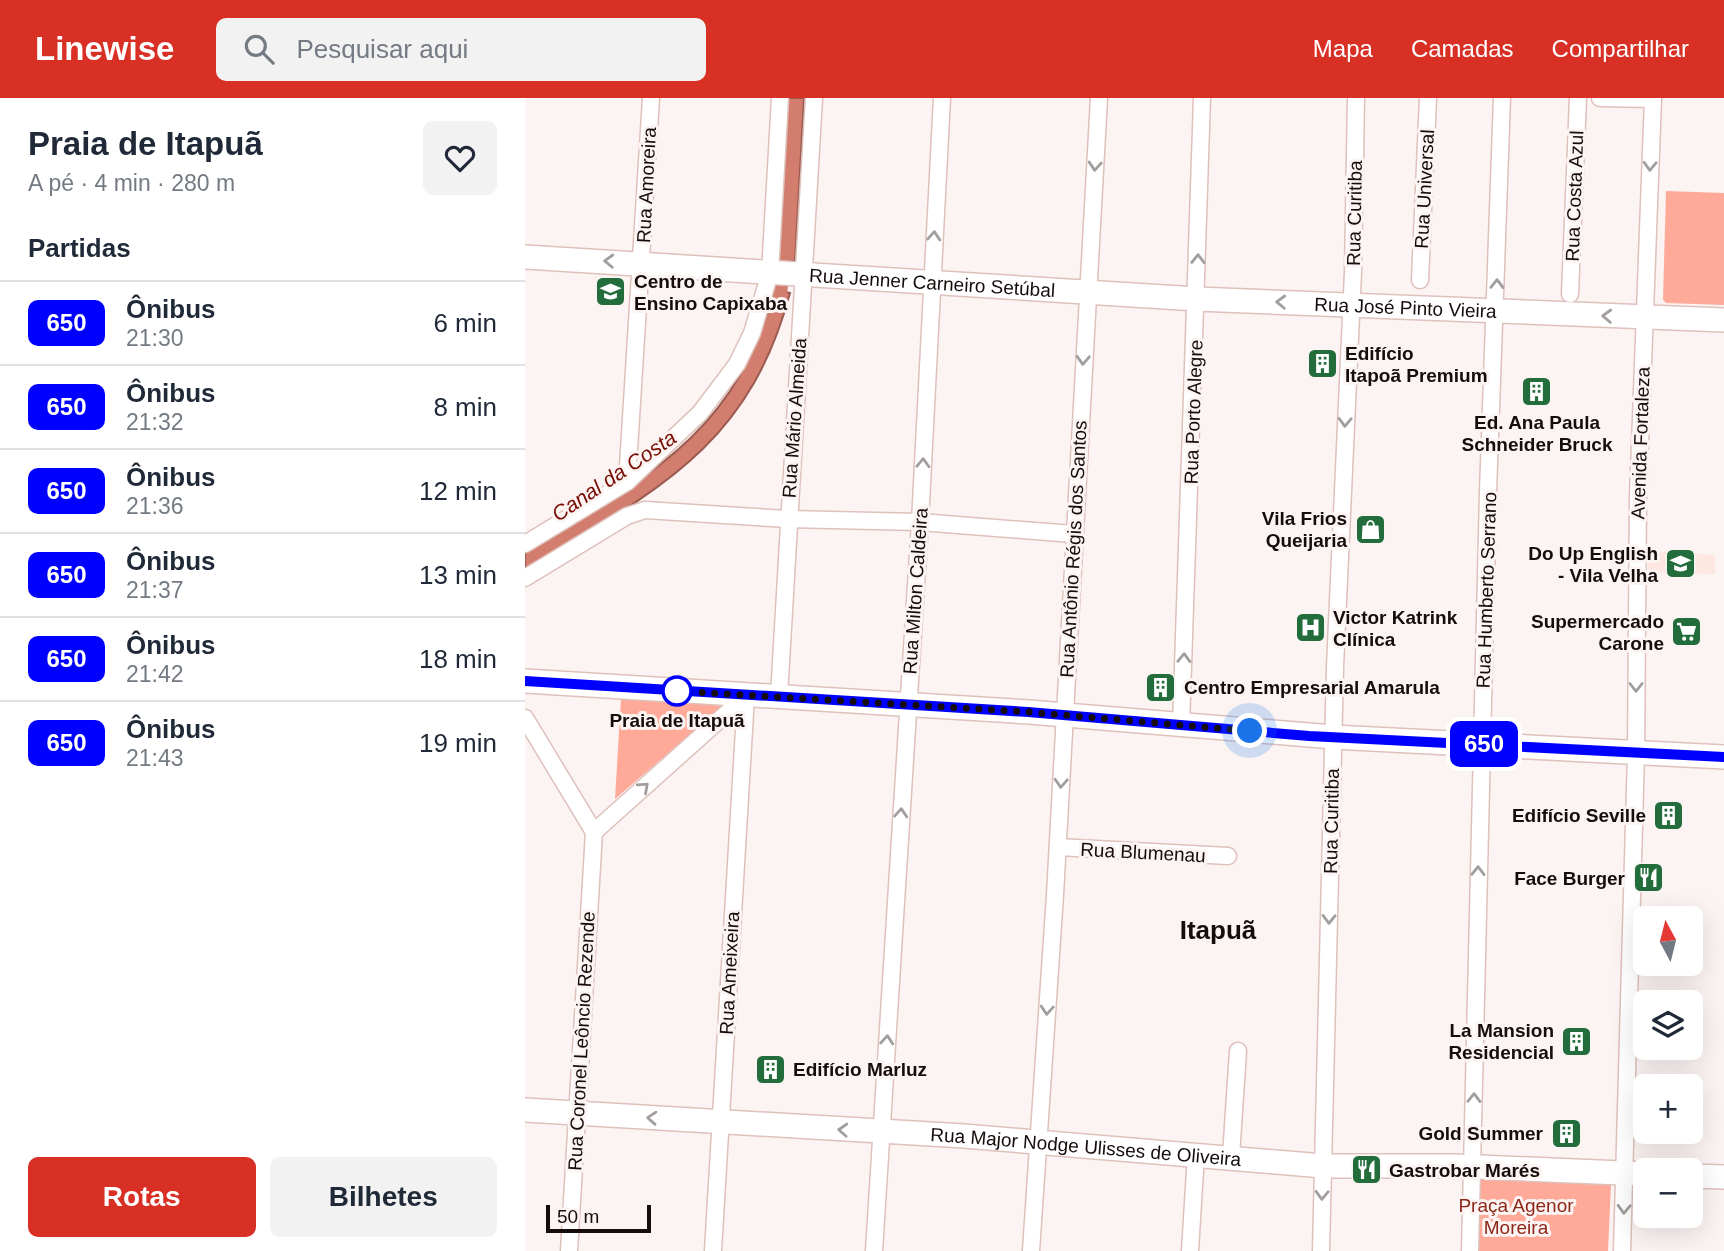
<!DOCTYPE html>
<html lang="pt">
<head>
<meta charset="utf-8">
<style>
  body { margin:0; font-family:Arial,sans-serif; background:#f2f2f3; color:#1f2937; height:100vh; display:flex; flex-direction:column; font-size:26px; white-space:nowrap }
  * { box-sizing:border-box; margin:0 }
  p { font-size:23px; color:#747a83 }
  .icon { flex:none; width:38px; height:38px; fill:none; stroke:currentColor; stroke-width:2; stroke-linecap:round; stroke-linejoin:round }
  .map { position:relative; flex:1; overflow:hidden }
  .details { display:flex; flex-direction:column; background:#fff; width:525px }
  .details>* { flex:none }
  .badge { padding:0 14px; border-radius:10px; font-size:24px; line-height:46px }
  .needle { width:46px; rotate:353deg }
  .controls { position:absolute; left:1108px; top:808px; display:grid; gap:14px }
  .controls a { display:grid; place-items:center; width:70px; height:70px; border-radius:10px; background:#fff; box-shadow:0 7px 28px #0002; font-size:35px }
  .scale { position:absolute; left:21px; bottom:18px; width:105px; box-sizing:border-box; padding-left:7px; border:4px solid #160c0b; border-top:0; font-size:19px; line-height:24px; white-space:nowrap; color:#160c0b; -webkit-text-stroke:5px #fbf4f3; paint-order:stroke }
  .you { position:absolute; width:35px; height:35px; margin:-18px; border:5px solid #fff; border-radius:50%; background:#1a73e8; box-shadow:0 0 0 10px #1a73e833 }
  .map>.badge { position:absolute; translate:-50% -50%; box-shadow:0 0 0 4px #fff }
  h2 { padding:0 28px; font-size:26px; line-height:63px }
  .round { display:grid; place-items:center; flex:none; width:74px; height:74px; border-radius:10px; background:#f2f2f3 }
  .head { display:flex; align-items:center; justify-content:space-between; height:119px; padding:0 28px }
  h1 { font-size:33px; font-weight:800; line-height:52px }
  .action { display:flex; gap:14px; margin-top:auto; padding:14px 28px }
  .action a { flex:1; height:80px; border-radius:10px; background:#d93025; color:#fff; font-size:28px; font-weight:800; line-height:80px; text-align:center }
  .action a+a { background:#f2f2f3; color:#1f2937 }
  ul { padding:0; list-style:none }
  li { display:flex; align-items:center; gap:21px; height:84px; padding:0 28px; border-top:2px solid #e0e1e3 }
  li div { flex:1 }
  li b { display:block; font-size:26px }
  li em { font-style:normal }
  li .badge { min-width:77px; font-weight:700; text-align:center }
  header { display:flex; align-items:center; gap:42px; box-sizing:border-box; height:98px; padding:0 35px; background:#d93025; color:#fff }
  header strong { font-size:33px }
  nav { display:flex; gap:38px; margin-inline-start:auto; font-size:24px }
  .search { width:490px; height:63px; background:#f2f2f3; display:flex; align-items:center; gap:18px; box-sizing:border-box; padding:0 24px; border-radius:10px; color:#747a83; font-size:26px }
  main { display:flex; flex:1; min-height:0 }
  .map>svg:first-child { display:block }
  .built { fill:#fee6e1 }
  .green { fill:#ffa999 }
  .water { fill:#d37d6e; stroke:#9a5b50; stroke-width:2 }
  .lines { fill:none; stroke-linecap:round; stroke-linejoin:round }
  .canal { stroke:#d37d6e; stroke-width:14 }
  .street-casing { stroke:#dec1bb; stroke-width:19 }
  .secondary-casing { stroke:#dec1bb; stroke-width:26 }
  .street { stroke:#fff; stroke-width:16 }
  .secondary { stroke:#fff; stroke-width:23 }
  .oneway { stroke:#a29e9d }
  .line-casing { stroke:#fff; stroke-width:16 }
  .line { stroke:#00f; stroke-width:10 }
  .walk { stroke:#160c0b; stroke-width:7; stroke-dasharray:0 12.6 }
  .stop-dot { fill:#fff; stroke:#00f; stroke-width:3.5 }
  .labels { text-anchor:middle; stroke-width:6; stroke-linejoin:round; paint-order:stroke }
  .street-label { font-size:19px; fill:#160c0b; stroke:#fbf4f3 }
  .poi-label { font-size:19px; font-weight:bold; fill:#160c0b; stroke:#fbf4f3; text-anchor:end }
  .stop-label { font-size:19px; font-weight:bold; fill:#160c0b; stroke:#fbf4f3 }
  .park-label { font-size:19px; fill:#8d2719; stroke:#fbf4f3 }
  .water-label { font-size:21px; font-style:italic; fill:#770d01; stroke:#fbf4f3 }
  .district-label { font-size:26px; font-weight:bold; fill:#160c0b; stroke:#fbf4f3 }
</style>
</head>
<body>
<header>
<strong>Linewise</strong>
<div class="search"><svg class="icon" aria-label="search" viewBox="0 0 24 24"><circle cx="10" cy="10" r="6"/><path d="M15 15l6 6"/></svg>Pesquisar aqui</div>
<nav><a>Mapa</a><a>Camadas</a><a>Compartilhar</a></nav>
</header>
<main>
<section class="details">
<div class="head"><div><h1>Praia de Itapuã</h1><p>A pé · 4 min · 280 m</p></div><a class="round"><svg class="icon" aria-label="heart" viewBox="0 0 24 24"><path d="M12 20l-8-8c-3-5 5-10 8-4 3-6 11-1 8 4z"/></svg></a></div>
<h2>Partidas</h2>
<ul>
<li><span class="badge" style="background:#00f;color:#fff">650</span><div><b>Ônibus</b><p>21:30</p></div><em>6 min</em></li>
<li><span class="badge" style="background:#00f;color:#fff">650</span><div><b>Ônibus</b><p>21:32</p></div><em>8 min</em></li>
<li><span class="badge" style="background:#00f;color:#fff">650</span><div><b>Ônibus</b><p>21:36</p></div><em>12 min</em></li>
<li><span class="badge" style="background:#00f;color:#fff">650</span><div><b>Ônibus</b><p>21:37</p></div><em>13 min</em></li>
<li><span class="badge" style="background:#00f;color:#fff">650</span><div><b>Ônibus</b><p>21:42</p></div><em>18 min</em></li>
<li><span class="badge" style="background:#00f;color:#fff">650</span><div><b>Ônibus</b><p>21:43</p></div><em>19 min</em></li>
</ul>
<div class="action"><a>Rotas</a><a>Bilhetes</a></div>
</section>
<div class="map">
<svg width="1199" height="1153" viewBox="0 0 1199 1153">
  <rect width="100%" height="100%" fill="#fbf4f3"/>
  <polygon class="built" points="1123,453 1190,457 1190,476 1123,475"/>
  <g class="green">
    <polygon points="1141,93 1199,95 1199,207 1141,205 1138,202"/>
    <polygon points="96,601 199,607 90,701"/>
    <polygon points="955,1081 1086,1086 1083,1153 952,1153"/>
  </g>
  <g class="water">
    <polygon points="263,0 279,0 270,163 252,162"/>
    <path d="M249,191L265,195C223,352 128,394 0,472V453C118,382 213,336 249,191Z"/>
  </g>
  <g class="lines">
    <polyline class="canal" points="253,210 262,143"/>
    <defs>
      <g id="street">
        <polyline points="1075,0 1128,1"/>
        <polyline points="895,182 903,0"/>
        <polyline points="1045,196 1053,0"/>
        <polyline points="102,384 126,0"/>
        <polyline points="0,446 102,384 175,315 212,266 227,235 245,175 255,0"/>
        <polyline points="0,480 102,418 120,412 262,421 395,424 548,436"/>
        <polyline points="254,598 289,0"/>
        <polyline points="0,620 69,734 44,1153"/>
        <polyline points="656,628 677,0"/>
        <polyline points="69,734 221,598"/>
        <polyline points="533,749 703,758"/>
        <polyline points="706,1058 713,953"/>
        <polyline points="188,1153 221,598"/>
        <polyline points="349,1153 395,424 417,0"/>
        <polyline points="506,1153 530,797 574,0"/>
        <polyline points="665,1153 671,1056"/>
        <polyline points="796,1153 810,569 828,174 831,0"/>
        <polyline points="945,1153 963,394 977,0"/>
        <polyline points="1097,1153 1111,655 1113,399 1128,0"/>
      </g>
      <g id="secondary">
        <path id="s1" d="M0,159L672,201L1199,222"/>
        <polyline points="0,583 504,614 808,639 1199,659"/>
        <path id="s2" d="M0,1012L439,1038L798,1068H931L1120,1076"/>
        <polyline points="1166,1078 1199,1079"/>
      </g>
    </defs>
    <use href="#street" class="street-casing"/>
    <use href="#secondary" class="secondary-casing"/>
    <use href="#street" class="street"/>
    <use href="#secondary" class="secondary"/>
  </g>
  <defs><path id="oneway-chevron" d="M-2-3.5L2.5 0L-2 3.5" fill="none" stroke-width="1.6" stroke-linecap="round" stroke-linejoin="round" transform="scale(1.75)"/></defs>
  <g class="oneway">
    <use href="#oneway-chevron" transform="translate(570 68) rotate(94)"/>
    <use href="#oneway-chevron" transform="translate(1125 68) rotate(92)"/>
    <use href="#oneway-chevron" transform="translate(409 138) rotate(-86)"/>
    <use href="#oneway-chevron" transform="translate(673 161) rotate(-89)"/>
    <use href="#oneway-chevron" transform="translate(84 163) rotate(-178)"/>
    <use href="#oneway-chevron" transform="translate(972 186) rotate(-89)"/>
    <use href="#oneway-chevron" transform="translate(756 204) rotate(-178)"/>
    <use href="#oneway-chevron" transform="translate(1082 218) rotate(-178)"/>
    <use href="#oneway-chevron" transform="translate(558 262) rotate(93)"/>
    <use href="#oneway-chevron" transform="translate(820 324) rotate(92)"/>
    <use href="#oneway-chevron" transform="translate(398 365) rotate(-88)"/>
    <use href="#oneway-chevron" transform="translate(659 560) rotate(-88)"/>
    <use href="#oneway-chevron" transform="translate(1111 589) rotate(90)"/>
    <use href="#oneway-chevron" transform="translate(536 685) rotate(93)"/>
    <use href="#oneway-chevron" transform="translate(119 689) rotate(-42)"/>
    <use href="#oneway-chevron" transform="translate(376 715) rotate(-86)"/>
    <use href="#oneway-chevron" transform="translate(953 773) rotate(-89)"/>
    <use href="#oneway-chevron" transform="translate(804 821) rotate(91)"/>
    <use href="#oneway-chevron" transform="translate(522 912) rotate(94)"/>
    <use href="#oneway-chevron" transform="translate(362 942) rotate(-86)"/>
    <use href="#oneway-chevron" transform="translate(949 1000) rotate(-89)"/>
    <use href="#oneway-chevron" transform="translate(127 1020) rotate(-176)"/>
    <use href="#oneway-chevron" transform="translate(318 1032) rotate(-177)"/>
    <use href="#oneway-chevron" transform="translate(797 1097) rotate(92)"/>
    <use href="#oneway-chevron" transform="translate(1099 1111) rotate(92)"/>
  </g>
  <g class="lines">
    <defs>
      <polyline id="line" points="0,583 503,614 784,638 1199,659"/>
    </defs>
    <use href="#line" class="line-casing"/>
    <use href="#line" class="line"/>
    <polyline class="walk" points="152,593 503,614 725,633"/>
  </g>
  <defs>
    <symbol id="school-square" viewBox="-11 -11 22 22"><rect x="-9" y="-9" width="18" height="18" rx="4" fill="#226d3b" stroke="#fbf4f3"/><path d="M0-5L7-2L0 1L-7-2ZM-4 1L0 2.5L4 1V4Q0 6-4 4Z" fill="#fff"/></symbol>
    <symbol id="building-square" viewBox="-11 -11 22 22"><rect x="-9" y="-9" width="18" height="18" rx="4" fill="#226d3b" stroke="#fbf4f3"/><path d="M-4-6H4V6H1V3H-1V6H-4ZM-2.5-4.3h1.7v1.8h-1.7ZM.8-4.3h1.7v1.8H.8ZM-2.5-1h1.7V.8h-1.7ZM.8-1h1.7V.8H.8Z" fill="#fff"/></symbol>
    <symbol id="shop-square" viewBox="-11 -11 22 22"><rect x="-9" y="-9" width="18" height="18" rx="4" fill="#226d3b" stroke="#fbf4f3"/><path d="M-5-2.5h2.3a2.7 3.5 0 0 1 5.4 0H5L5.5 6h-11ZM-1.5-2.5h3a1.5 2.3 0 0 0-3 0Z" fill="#fff"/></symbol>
    <symbol id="hospital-square" viewBox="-11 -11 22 22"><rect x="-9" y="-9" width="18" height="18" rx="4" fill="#226d3b" stroke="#fbf4f3"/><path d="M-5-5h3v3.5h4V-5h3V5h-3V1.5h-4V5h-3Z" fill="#fff"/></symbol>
    <symbol id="supermarket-square" viewBox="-11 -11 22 22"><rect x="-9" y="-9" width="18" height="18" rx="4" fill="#226d3b" stroke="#fbf4f3"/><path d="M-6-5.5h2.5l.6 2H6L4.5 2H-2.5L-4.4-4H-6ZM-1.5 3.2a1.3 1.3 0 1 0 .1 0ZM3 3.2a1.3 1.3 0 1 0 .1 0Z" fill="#fff"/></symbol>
    <symbol id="restaurant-square" viewBox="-11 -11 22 22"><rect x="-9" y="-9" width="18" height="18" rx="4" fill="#226d3b" stroke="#fbf4f3"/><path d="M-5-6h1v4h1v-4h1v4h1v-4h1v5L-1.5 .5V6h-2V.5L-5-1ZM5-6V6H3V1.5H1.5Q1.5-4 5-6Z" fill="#fff"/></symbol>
  </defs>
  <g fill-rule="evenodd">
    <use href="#school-square" x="68" y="176" width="35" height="35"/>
    <use href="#building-square" x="780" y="248" width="35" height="35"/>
    <use href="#building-square" x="994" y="276" width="35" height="35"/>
    <use href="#shop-square" x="828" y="414" width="35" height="35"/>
    <use href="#school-square" x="1138" y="448" width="35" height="35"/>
    <use href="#hospital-square" x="768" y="512" width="35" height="35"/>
    <use href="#supermarket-square" x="1144" y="516" width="35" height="35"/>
    <use href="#building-square" x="618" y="572" width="35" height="35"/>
    <use href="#building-square" x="1126" y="700" width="35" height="35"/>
    <use href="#restaurant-square" x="1106" y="762" width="35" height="35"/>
    <use href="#building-square" x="1034" y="926" width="35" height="35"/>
    <use href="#building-square" x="228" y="954" width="35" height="35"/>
    <use href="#building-square" x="1024" y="1018" width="35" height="35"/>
    <use href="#restaurant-square" x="824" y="1054" width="35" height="35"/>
  </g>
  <circle class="stop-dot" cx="152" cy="593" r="14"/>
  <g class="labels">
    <g class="street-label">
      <text transform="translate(121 87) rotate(-87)" y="7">Rua Amoreira</text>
      <text transform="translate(899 91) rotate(-87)" y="7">Rua Universal</text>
      <text transform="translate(1049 98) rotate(-88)" y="7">Rua Costa Azul</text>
      <text transform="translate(829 115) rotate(-89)" y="7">Rua Curitiba</text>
      <text dy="7" stroke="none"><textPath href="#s1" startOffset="408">Rua Jenner Carneiro Setúbal</textPath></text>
      <text dy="7" stroke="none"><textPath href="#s1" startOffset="882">Rua José Pinto Vieira</textPath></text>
      <text transform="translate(668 314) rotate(-88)" y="7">Rua Porto Alegre</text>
      <text transform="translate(269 320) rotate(-86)" y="7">Rua Mário Almeida</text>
      <text transform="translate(1115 345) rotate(-88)" y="7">Avenida Fortaleza</text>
      <text transform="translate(548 451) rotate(-87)" y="7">Rua Antônio Régis dos Santos</text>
      <text transform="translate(961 492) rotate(-88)" y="7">Rua Humberto Serrano</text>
      <text transform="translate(390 493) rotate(-86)" y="7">Rua Milton Caldeira</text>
      <text transform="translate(806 723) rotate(-89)" y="7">Rua Curitiba</text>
      <text transform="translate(618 754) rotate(3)" y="7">Rua Blumenau</text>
      <text transform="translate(204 875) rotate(-87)" y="7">Rua Ameixeira</text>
      <text transform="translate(56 943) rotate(-87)" y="7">Rua Coronel Leôncio Rezende</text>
      <text dy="7" stroke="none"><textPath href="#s2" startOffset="562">Rua Major Nodge Ulisses de Oliveira</textPath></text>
    </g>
    <g class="poi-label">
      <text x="109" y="190" text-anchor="start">Centro de<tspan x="109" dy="22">Ensino Capixaba</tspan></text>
      <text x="820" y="262" text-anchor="start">Edifício<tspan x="820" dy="22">Itapoã Premium</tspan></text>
      <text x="1012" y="331" text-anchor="middle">Ed. Ana Paula<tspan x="1012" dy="22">Schneider Bruck</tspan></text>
      <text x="822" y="427">Vila Frios<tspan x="822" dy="22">Queijaria</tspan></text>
      <text x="1133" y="462">Do Up English<tspan x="1133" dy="22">- Vila Velha</tspan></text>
      <text x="808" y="526" text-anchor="start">Victor Katrink<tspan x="808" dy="22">Clínica</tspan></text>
      <text x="1139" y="530">Supermercado<tspan x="1139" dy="22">Carone</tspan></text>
      <text x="659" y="596" text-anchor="start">Centro Empresarial Amarula</text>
      <text x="1121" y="724">Edifício Seville</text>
      <text x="1100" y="787">Face Burger</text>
      <text x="1029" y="939">La Mansion<tspan x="1029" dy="22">Residencial</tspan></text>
      <text x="268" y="978" text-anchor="start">Edifício Marluz</text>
      <text x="1018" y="1042">Gold Summer</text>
      <text x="864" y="1079" text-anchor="start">Gastrobar Marés</text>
    </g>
    <g class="stop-label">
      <text x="152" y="629">Praia de Itapuã</text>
    </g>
    <g class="park-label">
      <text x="991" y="1114">Praça Agenor<tspan x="991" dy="22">Moreira</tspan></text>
    </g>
    <g class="water-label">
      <text transform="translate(89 378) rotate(-34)" y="7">Canal da Costa</text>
    </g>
    <g class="district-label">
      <text x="693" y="841">Itapuã</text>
    </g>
  </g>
</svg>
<div class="controls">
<a><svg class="needle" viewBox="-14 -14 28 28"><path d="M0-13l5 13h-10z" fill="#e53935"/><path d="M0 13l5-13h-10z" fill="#747a83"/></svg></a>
<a><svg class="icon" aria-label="layers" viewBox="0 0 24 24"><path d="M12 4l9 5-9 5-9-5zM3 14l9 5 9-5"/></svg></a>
<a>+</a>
<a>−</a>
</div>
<div class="scale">50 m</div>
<div class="you" style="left:725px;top:633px"></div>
<b class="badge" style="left:959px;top:646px;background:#00f;color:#fff">650</b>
</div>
</main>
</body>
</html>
